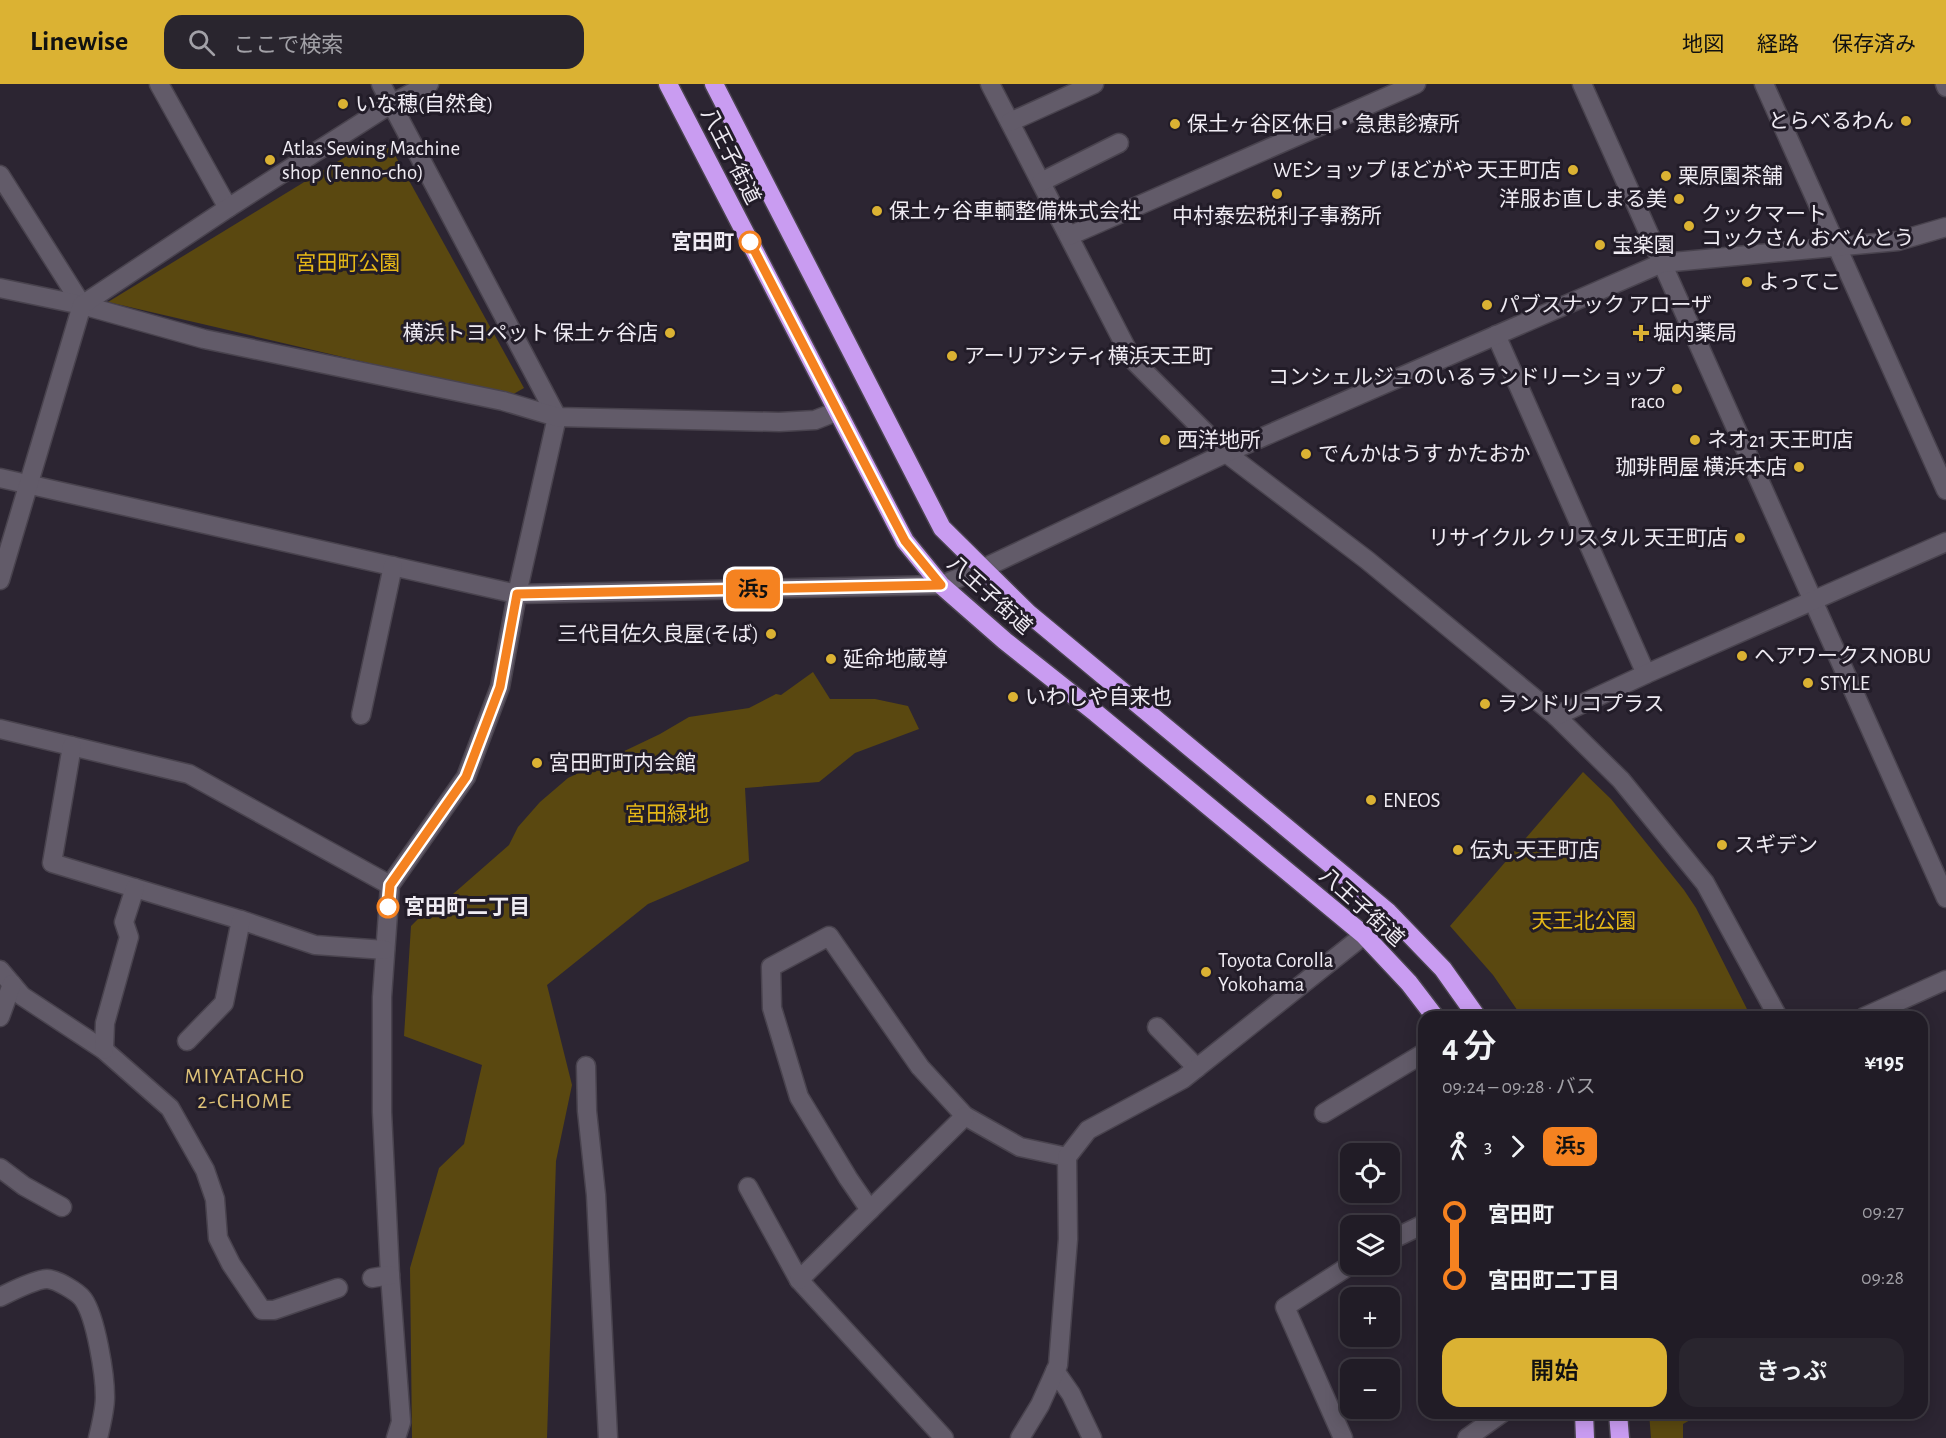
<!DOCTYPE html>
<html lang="ja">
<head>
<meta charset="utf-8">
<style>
  body { margin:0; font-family:"Alegreya Sans","Noto Sans JP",sans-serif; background:#29252e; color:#f1f3f6; height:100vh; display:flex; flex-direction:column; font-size:22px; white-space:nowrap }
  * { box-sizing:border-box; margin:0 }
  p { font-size:20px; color:#a2a1a7 }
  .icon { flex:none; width:33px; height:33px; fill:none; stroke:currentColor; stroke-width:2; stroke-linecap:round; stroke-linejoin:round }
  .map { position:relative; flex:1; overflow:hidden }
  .panel { position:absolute; left:1418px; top:927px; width:510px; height:408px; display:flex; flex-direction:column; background:#211c26; border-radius:18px; box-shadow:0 3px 15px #0003,0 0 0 2px #3e3a43 }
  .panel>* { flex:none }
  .badge { padding:0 12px; border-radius:9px; font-size:21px; line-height:39px }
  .buttons { position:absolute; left:1340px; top:1059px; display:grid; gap:12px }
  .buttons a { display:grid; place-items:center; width:60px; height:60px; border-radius:12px; background:#211c26; box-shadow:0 3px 15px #0003,0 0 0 2px #3e3a43; font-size:30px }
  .map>.badge { position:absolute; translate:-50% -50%; box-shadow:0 0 0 3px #fff }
  .legs { display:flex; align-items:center; gap:9px; height:66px; padding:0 24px; font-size:20px }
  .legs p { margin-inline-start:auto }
  .headline { display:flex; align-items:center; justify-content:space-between; height:102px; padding:0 24px }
  h1 { font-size:33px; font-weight:600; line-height:45px }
  .action { display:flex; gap:12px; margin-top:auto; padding:12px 24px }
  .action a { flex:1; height:69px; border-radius:18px; background:#dbb233; color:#111; font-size:24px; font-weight:600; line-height:69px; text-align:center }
  .action a+a { background:#29252e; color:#f1f3f6 }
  ul { padding:0 24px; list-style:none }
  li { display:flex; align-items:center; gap:21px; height:66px; font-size:22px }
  li i { display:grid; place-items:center; width:9px; height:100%; margin:0 8px; background:currentColor }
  li i::after { content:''; width:15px; height:15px; margin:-8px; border:4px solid; border-radius:50%; background:#211c26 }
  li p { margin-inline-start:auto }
  li:first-child i { background:linear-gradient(#0000 50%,currentColor 0) }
  li:last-child i { background:linear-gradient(currentColor 50%,#0000 0) }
  header { display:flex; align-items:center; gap:36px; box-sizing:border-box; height:84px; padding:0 30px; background:#dbb233; color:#111 }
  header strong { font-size:28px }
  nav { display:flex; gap:33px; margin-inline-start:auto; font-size:21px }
  .search { width:420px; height:54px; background:#29252e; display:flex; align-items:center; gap:15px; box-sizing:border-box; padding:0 21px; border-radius:18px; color:#a2a1a7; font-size:22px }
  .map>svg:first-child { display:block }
  .green { fill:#5a4810 }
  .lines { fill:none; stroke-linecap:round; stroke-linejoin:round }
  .minor-casing { stroke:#49434e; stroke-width:21 }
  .highway-casing { stroke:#49434e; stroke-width:21 }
  .minor { stroke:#625b69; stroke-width:18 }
  .highway { stroke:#c99cf1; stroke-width:18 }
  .line-1-casing { stroke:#fff; stroke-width:14 }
  .line-1 { stroke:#f58220; stroke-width:9 }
  .poi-dot { fill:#dbb233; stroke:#221c28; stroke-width:2 }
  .stop-1-dot { fill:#fff; stroke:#f58220; stroke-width:3 }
  .labels { text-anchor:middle; stroke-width:6; stroke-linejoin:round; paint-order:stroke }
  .poi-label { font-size:21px; fill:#efebf3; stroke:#221c28; text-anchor:start }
  .street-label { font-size:21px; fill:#efebf3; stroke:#221c28 }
  .stop-label { font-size:21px; font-weight:bold; fill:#efebf3; stroke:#221c28; text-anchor:end }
  .park-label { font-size:21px; fill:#e6b817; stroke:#221c28 }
  .neighbourhood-label { font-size:22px; letter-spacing:1.5px; fill:#dfc378; stroke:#221c28 }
</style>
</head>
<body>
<header>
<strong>Linewise</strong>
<div class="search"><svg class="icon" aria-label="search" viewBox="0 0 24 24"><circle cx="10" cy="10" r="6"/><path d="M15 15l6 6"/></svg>ここで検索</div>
<nav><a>地図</a><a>経路</a><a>保存済み</a></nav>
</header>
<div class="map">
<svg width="1946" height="1354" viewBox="0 0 1946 1354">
  <rect width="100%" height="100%" fill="#2c2532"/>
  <g class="green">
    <polygon points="368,59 391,64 524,304 510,312 108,218"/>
    <polygon points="813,588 830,615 875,615 908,622 919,645 855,669 819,698 745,704 749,777 648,820 547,901 572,1001 556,1077 547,1354 412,1354 410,1184 439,1084 464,1060 482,981 404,952 411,842 423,830 445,817 509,761 518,743 540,718 568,694 660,650 689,633 749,624 776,610 781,611"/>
    <polygon points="1583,688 1611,715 1684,806 1696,824 1751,933 1522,933 1493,891 1450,842"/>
    <polygon points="1649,1329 1703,1329 1683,1340 1683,1354 1651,1354"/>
  </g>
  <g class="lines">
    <defs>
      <g id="minor">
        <polyline points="159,0 228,124"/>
        <polyline points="381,0 557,333 517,510 500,603 466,693 390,801 382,913 382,1028 390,1191 401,1338 396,1354"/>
        <polyline points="990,0 1132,275 1226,369 1367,476 1556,632 1621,696 1705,799 1778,933"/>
        <polyline points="1582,0 1946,814"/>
        <polyline points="1764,0 1946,406"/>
        <polyline points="1945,0 1946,3"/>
        <polyline points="1010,38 1094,0"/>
        <polyline points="0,91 82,221"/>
        <polyline points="1041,98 1119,59"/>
        <polyline points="1069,152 1416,0"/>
        <polyline points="0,204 82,221 204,255 503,317 557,333 779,338 815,336 838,327"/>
        <polyline points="1496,251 1646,590"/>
        <polyline points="0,394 517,510 941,501 984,484 1226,369 1662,179 1898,157 1946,143"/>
        <polyline points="0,496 82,221 228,124 391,20 429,0"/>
        <polyline points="361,631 393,482"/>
        <polyline points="1556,632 1646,590 1946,458"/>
        <polyline points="0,645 189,690 390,801"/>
        <polyline points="72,662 52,779 241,836 315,861 385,866"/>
        <polyline points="0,886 22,912 104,966 170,1024 205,1086 215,1115 218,1154 231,1180 262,1226 274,1226 338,1204"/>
        <polyline points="0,933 12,900"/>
        <polyline points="1864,933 1946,896"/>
        <polyline points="1157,943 1197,984"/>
        <polyline points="187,957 224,919 241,836"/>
        <polyline points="104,966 105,939 129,853 124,838 135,804"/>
        <polyline points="586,982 587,1027 596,1111 608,1354"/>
        <polyline points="1324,1029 1424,969"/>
        <polyline points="0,1084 24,1102 62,1123"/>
        <polyline points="748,1103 799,1196 944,1354"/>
        <polyline points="870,1126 848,1094 799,1013 772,924 771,883 829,852 920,983 965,1032 1020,1063 1067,1073"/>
        <polyline points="1389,1157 1424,1140"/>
        <polyline points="372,1194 390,1191"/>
        <polyline points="799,1196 965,1032"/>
        <path d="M0,1213C10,1208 37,1195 47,1195C56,1195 78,1208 83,1215C96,1233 105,1291 105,1313C105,1326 101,1341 98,1354"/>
        <polyline points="1055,1287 1071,1310 1092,1354"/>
        <polyline points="1020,1354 1040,1321 1058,1281 1068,1155 1067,1073 1088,1046 1183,995 1364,851"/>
        <polyline points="1343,1354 1285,1223 1352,1180"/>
        <polyline points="1467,1354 1502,1329"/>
      </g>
      <g id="highway">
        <polyline points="668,0 895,438 905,457 941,501 1005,557 1096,629 1364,851 1409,899 1435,933"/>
        <polyline points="714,0 942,444 1028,529 1388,828 1443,885 1477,933"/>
        <polyline points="1584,1329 1585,1354"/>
        <polyline points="1618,1329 1620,1354"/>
      </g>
    </defs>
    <use href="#minor" class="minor-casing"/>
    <use href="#highway" class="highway-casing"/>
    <use href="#minor" class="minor"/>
    <use href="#highway" class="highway"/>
  </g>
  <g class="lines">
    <defs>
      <polyline id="line-1" points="388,823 390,801 466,693 500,603 517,510 941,501 905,457 895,438 750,158"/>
    </defs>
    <use href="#line-1" class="line-1-casing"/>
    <use href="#line-1" class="line-1"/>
  </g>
  <g class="poi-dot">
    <circle cx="343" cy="20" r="6"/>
    <circle cx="1906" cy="37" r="6"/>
    <circle cx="1175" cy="40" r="6"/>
    <circle cx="270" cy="76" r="6"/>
    <circle cx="1573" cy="86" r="6"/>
    <circle cx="1666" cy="92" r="6"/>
    <circle cx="1277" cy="110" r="6"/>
    <circle cx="1679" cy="115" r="6"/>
    <circle cx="877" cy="127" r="6"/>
    <circle cx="1689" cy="142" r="6"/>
    <circle cx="1600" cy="161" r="6"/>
    <circle cx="1747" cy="198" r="6"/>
    <circle cx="1487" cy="221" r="6"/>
    <circle cx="670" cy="249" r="6"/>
    <path d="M1638 240h6v6h6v6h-6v6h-6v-6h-6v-6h6z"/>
    <circle cx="952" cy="272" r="6"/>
    <circle cx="1677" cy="305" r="6"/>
    <circle cx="1165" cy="356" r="6"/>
    <circle cx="1695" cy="356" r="6"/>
    <circle cx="1306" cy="370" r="6"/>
    <circle cx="1799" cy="383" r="6"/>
    <circle cx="1740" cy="454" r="6"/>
    <circle cx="771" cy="550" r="6"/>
    <circle cx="1742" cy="572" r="6"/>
    <circle cx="831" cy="575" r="6"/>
    <circle cx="1808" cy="599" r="6"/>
    <circle cx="1013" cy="613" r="6"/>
    <circle cx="1485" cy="620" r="6"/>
    <circle cx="537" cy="679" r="6"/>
    <circle cx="1371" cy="716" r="6"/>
    <circle cx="1722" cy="761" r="6"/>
    <circle cx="1458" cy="766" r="6"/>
    <circle cx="1206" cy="888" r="6"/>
  </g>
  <g class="stop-1-dot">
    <circle cx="750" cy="158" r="10"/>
    <circle cx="388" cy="823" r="10"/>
  </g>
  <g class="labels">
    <g class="poi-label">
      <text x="355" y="27">いな穂(自然食)</text>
      <text x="1894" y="44" text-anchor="end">とらべるわん</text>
      <text x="1187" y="47">保土ヶ谷区休日・急患診療所</text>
      <text x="282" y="71">Atlas Sewing Machine<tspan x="282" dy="24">shop (Tenno-cho)</tspan></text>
      <text x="1561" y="93" text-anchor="end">WEショップ ほどがや 天王町店</text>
      <text x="1678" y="99">栗原園茶舗</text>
      <text x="1667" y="122" text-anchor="end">洋服お直しまる美</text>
      <text x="889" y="134">保土ヶ谷車輌整備株式会社</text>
      <text x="1701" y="137">クックマート<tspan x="1701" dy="24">コックさん おべんとう</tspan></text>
      <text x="1277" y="139" text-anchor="middle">中村泰宏税利子事務所</text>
      <text x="1612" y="168">宝楽園</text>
      <text x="1759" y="205">よってこ</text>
      <text x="1499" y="228">パブスナック アローザ</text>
      <text x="658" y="256" text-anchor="end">横浜トヨペット 保土ヶ谷店</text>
      <text x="1653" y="256">堀内薬局</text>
      <text x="964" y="279">アーリアシティ横浜天王町</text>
      <text x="1665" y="300" text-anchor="end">コンシェルジュのいるランドリーショップ<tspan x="1665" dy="24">raco</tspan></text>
      <text x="1177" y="363">西洋地所</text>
      <text x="1707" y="363">ネオ21 天王町店</text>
      <text x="1318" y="377">でんかはうす かたおか</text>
      <text x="1787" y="390" text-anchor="end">珈琲問屋 横浜本店</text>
      <text x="1728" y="461" text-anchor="end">リサイクル クリスタル 天王町店</text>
      <text x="759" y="557" text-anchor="end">三代目佐久良屋(そば)</text>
      <text x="1754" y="579">ヘアワークスNOBU</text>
      <text x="843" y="582">延命地蔵尊</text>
      <text x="1820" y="606">STYLE</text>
      <text x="1025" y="620">いわしや自来也</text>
      <text x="1497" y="627">ランドリコプラス</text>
      <text x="549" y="686">宮田町町内会館</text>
      <text x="1383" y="723">ENEOS</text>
      <text x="1734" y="768">スギデン</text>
      <text x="1470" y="773">伝丸 天王町店</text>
      <text x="1218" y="883">Toyota Corolla<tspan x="1218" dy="24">Yokohama</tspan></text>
    </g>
    <g class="street-label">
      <text transform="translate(731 72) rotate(63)" y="7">八王子街道</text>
      <text transform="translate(990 511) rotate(42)" y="7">八王子街道</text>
      <text transform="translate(1362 823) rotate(42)" y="7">八王子街道</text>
    </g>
    <g class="stop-label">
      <text x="734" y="165">宮田町</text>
      <text x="404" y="830" text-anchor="start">宮田町二丁目</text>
    </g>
    <g class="park-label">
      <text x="348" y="186">宮田町公園</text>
      <text x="667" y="737">宮田緑地</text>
      <text x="1584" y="844">天王北公園</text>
    </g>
    <g class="neighbourhood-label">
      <text x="245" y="999">MIYATACHO<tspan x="245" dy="25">2-CHOME</tspan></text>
    </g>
  </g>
</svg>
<div class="buttons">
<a><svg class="icon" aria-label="locate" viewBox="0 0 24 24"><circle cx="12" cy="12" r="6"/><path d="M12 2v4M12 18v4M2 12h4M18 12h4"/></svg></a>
<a><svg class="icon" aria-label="layers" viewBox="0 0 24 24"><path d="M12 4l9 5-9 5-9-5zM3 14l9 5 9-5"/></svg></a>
<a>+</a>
<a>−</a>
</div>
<b class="badge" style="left:753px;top:505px;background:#f58220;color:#111">浜5</b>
<section class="panel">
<div class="headline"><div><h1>4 分</h1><p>09:24 – 09:28 · バス</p></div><b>¥195</b></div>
<div class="legs"><svg class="icon" aria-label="walk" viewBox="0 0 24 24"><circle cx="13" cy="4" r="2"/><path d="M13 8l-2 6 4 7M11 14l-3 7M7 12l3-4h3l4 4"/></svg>3<svg class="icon" aria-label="forward" viewBox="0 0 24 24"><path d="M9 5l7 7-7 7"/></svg><b class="badge" style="background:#f58220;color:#111">浜5</b></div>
<ul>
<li><i style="color:#f58220"></i><b>宮田町</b><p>09:27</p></li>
<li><i style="color:#f58220"></i><b>宮田町二丁目</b><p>09:28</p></li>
</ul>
<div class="action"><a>開始</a><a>きっぷ</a></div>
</section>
</div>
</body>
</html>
